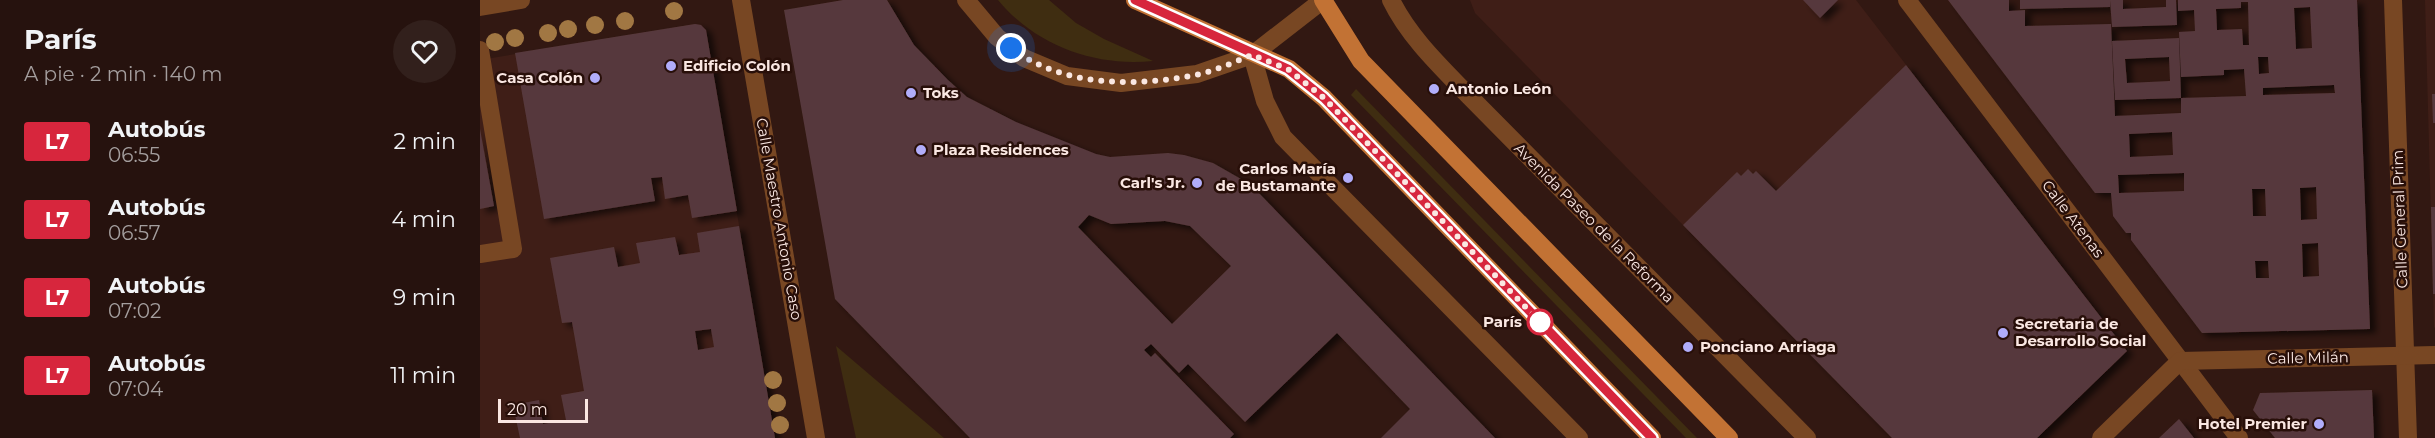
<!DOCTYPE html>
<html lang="es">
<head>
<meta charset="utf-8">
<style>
  body { margin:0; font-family:Montserrat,sans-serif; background:#32201c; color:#f1f3f6; height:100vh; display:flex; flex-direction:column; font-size:22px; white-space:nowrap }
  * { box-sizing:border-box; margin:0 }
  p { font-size:20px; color:#a49e9e }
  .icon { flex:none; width:33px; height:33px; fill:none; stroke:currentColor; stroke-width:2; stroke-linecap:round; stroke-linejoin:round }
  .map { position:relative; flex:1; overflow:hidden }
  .sheet { display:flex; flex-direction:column; background:#26120e; width:480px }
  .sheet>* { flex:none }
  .badge { padding:0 12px; border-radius:4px; font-size:21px; line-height:39px }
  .scale { position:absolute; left:18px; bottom:15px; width:90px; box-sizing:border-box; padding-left:6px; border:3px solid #fae7e2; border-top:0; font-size:16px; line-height:21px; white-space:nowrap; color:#fae7e2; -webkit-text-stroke:4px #280f09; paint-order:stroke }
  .you { position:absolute; width:30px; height:30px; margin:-15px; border:4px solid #fff; border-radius:50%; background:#1a73e8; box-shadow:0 0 0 9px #1a73e833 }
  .map>.badge { position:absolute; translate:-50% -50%; box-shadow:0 0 0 3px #fff }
  .round { display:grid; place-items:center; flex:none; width:63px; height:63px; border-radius:32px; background:#32201c }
  .head { display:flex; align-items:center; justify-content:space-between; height:102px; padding:0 24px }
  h1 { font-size:28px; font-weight:700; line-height:45px }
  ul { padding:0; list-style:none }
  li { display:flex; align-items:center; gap:18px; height:78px; padding:0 24px }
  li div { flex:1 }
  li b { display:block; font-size:22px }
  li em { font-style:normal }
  li .badge { min-width:66px; font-weight:700; text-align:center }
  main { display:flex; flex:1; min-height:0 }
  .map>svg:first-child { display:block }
  .built { fill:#3f1e17 }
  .green { fill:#3f2d11 }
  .building { fill:#57393c; fill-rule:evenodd; filter:url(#shadow) }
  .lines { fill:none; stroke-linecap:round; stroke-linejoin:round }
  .minor { stroke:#784723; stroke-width:18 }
  .major { stroke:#c27234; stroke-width:18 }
  .tree { fill:#a17743 }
  .line-casing { stroke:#fff; stroke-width:14 }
  .line { stroke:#d7263d; stroke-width:9 }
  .walk { stroke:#fae7e2; stroke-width:6; stroke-dasharray:0 10.8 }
  .poi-dot { fill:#b1adfa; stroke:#280f09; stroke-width:2 }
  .stop-dot { fill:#fff; stroke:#d7263d; stroke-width:3 }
  .labels { text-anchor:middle; stroke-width:5; stroke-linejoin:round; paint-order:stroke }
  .poi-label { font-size:15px; font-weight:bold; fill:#fae7e2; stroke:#280f09; text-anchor:start }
  .street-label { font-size:15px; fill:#fae7e2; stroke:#280f09 }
  .stop-label { font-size:15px; font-weight:bold; fill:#fae7e2; stroke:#280f09; text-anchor:end }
</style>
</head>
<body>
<main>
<section class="sheet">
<div class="head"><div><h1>París</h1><p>A pie · 2 min · 140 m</p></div><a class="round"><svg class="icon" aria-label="heart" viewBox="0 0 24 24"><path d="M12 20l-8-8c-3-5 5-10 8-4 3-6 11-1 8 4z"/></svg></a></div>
<ul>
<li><span class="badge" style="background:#d7263d;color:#fff">L7</span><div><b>Autobús</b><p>06:55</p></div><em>2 min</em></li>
<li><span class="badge" style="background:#d7263d;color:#fff">L7</span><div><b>Autobús</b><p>06:57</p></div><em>4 min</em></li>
<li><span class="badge" style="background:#d7263d;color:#fff">L7</span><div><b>Autobús</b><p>07:02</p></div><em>9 min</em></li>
<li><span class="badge" style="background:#d7263d;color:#fff">L7</span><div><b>Autobús</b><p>07:04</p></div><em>11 min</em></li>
</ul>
</section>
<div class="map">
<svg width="1955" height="438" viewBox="0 0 1955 438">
  <defs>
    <filter id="shadow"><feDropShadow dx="6" dy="4" stdDeviation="3" flood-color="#0009"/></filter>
  </defs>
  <rect width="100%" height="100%" fill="#321812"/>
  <g class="built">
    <polygon points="990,0 1376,0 1647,351 1557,438 1412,438 995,13"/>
    <polygon points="1945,0 1955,0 1955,328 1954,327"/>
    <polygon points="215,24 221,25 226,30 295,438 0,438 0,60"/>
  </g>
  <g class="green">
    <path d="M518,0H569L596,23L624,39L673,61C615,67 556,46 518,0Z"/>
    <polygon points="876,89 1217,438 1206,438 871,95"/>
    <polygon points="356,346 464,438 376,438"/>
  </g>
  <g class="building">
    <path d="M363,0H407L434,45L468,80L487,97L536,122L616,154L630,157L688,153L704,155L733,163L761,179L777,191L1015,438H901L930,409L857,333L765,422L708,364L699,373L671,344L664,350L671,357L675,353L754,434L750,438H490L355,299L304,10ZM609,215L631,224L685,221L710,226L751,266L692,324L598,227Z"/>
    <polygon points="1323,0 1358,0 1340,18"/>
    <path d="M1468,0H1529V11L1545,10V26L1631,24L1635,116L1701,113V98L1766,96L1764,69L1744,70V75L1701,77L1699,32L1715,31L1714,10L1698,11V0H1877L1890,329L1722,333L1651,240V233H1646L1633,216L1631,193H1615ZM1761,2H1768L1769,45H1763L1762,29L1737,30L1736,9L1761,8ZM1830,7L1832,48L1816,49L1814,8ZM1778,57H1788L1789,73L1779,74ZM1854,85L1855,93L1783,95V88ZM1692,132L1693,155L1650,157L1649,134ZM1704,173V191L1639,193L1638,175ZM1836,187L1837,219L1821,220L1820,188ZM1772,189H1785L1786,216H1773ZM1838,243L1839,276L1823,277L1822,244ZM1775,261H1788L1789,278H1776Z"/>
    <polygon points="1540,0 1630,0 1630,7 1540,9"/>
    <polygon points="1630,0 1643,0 1643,9 1686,7 1686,0 1696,0 1697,25 1632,27"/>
    <polygon points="215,24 221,25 226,30 257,211 212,218 208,195 185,199 182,177 171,178 175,201 64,219 35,53"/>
    <path d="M1699,38L1701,98L1635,100L1632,41ZM1689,57L1690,81L1647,83L1645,59Z"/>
    <polygon points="1426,65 1647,351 1557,438 1412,438 1203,225 1257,172 1261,176 1268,169 1273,174 1276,171 1296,191"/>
    <polygon points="1952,94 1955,94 1955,123 1953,123"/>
    <polygon points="0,129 14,206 0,209"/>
    <polygon points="1951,207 1955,207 1955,294 1953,294"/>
    <path d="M259,226L295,438H40L33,405L59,400L63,424L86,420L81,395L104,391L92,322L82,323L70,258L134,247L138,267L160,263L156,243L195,237L199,255L220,252L217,233ZM231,329L234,347L218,350L215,331Z"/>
    <polygon points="1892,390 1894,438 1795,438 1773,410 1780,393"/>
    <polygon points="1699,419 1714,438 1679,438"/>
  </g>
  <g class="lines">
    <g class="minor">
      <polyline points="261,0 336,438"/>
      <polyline points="486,0 517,37 544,58 587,76 641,83 717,74 772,55 843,0"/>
      <path d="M911,0C929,37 961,67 989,96L1327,438"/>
      <polyline points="1427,0 1759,438"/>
      <polyline points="1913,0 1928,438"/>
      <polyline points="0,7 41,0"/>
      <polyline points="0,50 33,249 0,254"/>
      <polyline points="772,55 785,101 803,137 1099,438"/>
      <polyline points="1621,438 1700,361 1955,355"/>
    </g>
    <g class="major">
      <polyline points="655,0 809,69 844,98 1172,438"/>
      <polyline points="843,0 881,61 1249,438"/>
    </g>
  </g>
  <g class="tree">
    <circle cx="194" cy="11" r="9"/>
    <circle cx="145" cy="21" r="9"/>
    <circle cx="115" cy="25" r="9"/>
    <circle cx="88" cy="29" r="9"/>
    <circle cx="68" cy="33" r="9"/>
    <circle cx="35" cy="38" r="9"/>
    <circle cx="15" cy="42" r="9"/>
    <circle cx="293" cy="380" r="9"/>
    <circle cx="297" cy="403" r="9"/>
    <circle cx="300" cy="425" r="9"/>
  </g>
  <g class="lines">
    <defs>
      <polyline id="line" points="655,0 808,69 844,98 1172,438"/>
    </defs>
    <use href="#line" class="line-casing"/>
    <use href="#line" class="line"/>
    <path class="walk" d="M531,48C583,87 654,87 716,75C735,71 754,62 772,55L808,69L844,98L1060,322"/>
  </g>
  <g class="poi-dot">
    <circle cx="191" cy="66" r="6"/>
    <circle cx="115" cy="78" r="6"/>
    <circle cx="954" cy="89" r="6"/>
    <circle cx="431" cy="93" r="6"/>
    <circle cx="441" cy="150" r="6"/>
    <circle cx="868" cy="178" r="6"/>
    <circle cx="717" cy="183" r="6"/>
    <circle cx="1523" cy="333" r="6"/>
    <circle cx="1208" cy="347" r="6"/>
    <circle cx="1839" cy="424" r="6"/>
  </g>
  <circle class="stop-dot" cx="1060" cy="322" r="12"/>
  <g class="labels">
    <g class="poi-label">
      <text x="203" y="71">Edificio Colón</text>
      <text x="103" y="83" text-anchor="end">Casa Colón</text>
      <text x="966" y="94">Antonio León</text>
      <text x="443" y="98">Toks</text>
      <text x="453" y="155">Plaza Residences</text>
      <text x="856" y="174" text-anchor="end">Carlos María<tspan x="856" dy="17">de Bustamante</tspan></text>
      <text x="705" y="188" text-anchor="end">Carl's Jr.</text>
      <text x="1535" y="329">Secretaria de<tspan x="1535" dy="17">Desarrollo Social</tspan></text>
      <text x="1220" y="352">Ponciano Arriaga</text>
      <text x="1827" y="429" text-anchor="end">Hotel Premier</text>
    </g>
    <g class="street-label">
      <text transform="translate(299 219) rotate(80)" y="5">Calle Maestro Antonio Caso</text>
      <text transform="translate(1593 219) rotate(53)" y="5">Calle Atenas</text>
      <text transform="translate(1920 219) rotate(-92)" y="5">Calle General Prim</text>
      <text transform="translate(1114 223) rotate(45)" y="5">Avenida Paseo de la Reforma</text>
      <text transform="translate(1828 358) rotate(-1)" y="5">Calle Milán</text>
    </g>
    <g class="stop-label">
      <text x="1042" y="327">París</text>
    </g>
  </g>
</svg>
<div class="scale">20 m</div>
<div class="you" style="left:531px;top:48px"></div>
</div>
</main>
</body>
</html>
